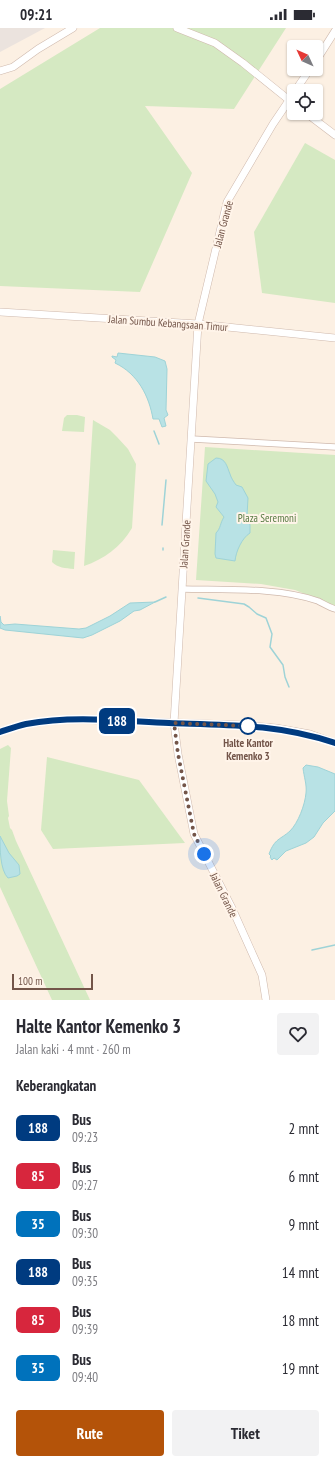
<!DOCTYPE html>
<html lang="id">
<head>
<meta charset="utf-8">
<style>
  body { margin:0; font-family:"PT Sans Narrow",sans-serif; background:#f2f2f3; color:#2b2b33; height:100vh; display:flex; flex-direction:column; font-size:15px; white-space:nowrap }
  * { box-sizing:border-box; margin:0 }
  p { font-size:13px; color:#7c7c81 }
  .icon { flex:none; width:22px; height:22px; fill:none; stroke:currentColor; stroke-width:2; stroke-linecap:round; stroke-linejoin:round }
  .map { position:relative; height:972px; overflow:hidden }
  .details { display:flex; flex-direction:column; background:#fff; flex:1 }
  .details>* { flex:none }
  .badge { padding:0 8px; border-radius:6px; font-size:14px; line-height:26px }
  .needle { width:26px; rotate:314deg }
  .controls { position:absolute; left:287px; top:12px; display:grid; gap:8px }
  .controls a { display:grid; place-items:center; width:36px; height:36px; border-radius:4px; background:#fff; box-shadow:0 1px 3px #0004; font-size:20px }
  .scale { position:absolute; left:12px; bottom:10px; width:81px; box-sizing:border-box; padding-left:4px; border:2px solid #735549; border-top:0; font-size:11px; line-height:14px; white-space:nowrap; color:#735549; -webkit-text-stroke:3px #fff4e9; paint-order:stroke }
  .you { position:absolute; width:20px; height:20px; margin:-10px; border:3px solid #fff; border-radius:50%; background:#1a73e8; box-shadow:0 0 0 6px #1a73e833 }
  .map>.badge { position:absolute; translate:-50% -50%; box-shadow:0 0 0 2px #fff }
  h2 { padding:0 16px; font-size:15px; line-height:36px }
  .round { display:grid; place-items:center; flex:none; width:42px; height:42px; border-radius:4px; background:#f2f2f3 }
  .headline { display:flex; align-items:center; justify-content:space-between; height:68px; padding:0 16px }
  h1 { font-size:19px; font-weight:600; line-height:30px }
  .button { display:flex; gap:8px; margin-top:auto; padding:8px 16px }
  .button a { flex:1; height:46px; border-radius:4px; background:#b45309; color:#fff; font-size:16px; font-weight:600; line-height:46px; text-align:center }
  .button a+a { background:#f2f2f3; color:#2b2b33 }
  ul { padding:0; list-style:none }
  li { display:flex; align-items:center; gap:12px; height:48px; padding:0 16px }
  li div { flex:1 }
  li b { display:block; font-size:15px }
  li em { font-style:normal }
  li .badge { min-width:44px; font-weight:700; text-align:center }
  .status { display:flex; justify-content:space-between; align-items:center; height:28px; padding:0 20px; background:#fff; direction:ltr }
  .status svg { height:11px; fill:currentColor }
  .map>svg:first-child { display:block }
  .industrial { fill:#ebe3de }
  .green { fill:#d5e9c2 }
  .water { fill:#b8e2e5; stroke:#9ed3d7 }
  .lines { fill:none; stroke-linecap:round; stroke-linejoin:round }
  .stream { stroke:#9ed3d7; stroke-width:1.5 }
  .minor-casing { stroke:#cfb9ad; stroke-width:7 }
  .tertiary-casing { stroke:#cfb9ad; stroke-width:8 }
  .minor { stroke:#fff; stroke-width:5.5 }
  .tertiary { stroke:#fff; stroke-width:7 }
  .line-casing { stroke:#fff; stroke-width:9 }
  .line { stroke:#003b80; stroke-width:6 }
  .walk { stroke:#735549; stroke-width:4; stroke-dasharray:0 7.2 }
  .stop-dot { fill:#fff; stroke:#003b80; stroke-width:2 }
  .labels { text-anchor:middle; stroke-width:4; stroke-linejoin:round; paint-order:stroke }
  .street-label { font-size:11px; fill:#735549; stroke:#fff4e9 }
  .park-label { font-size:11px; fill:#577942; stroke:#fff4e9 }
  .stop-label { font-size:11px; font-weight:bold; fill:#735549; stroke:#fff4e9 }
</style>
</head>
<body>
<div class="status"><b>09:21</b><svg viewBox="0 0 49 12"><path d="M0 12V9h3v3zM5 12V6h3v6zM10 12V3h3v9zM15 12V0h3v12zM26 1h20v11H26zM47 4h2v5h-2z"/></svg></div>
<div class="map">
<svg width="335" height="972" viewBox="0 0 335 972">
  <rect width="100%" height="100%" fill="#fcf0e3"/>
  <polygon class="industrial" points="0,0 45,0 0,24"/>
  <g class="green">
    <polygon points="100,0 286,0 234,81 145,78 192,145 140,264 0,258 0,61"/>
    <polygon points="305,115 335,132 335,275 262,265 254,204"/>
    <polygon points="67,387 77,387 85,389 84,404 62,403 64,390"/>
    <path d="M93,392L110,402L117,409L128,421L136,436L132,500C121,519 104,531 84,538Z"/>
    <polygon points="205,419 335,427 335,578 295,562 261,556 196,552"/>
    <path d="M53,522L75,524L74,541C65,540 58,540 52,534Z"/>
    <polygon points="8,717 11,720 7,773 9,788 8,790 10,800 12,802 16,813 90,972 52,972 0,859 0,721"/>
    <polygon points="47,729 139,752 185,815 53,821 41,802"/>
  </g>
  <g class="water">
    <path d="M118,325L155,329L165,333L167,341L166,382L168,387L164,390L166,398L162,399L159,391H153C149,368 138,346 115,335L116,332L112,329V328L117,329Z"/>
    <path d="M216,430C226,430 227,439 230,446C231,450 234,454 236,457L242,459L248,470L247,488L250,497V505C242,510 236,523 235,533L216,530L215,526L216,505C221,500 220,495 224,489L216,479L218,474L215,466L206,453L208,436Z"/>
    <polygon points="155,574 140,582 134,583 120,593 92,607 83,610 5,602 0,600 0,588 1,594 4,597 15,596 79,601 86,600 110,588 130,575"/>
    <path d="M306,737L318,739L335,746V783L323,795L314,809L306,815L286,823L277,832L274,830L272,832L270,829L271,828L269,826C275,810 280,812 290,803C298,795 305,777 306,765C307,757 304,749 303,740Z"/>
    <path d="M0,808L9,825L19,837L20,846L17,848L8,850C0,842 0,821 0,808Z"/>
  </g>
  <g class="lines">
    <g class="stream">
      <polyline points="154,403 159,416"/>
      <polyline points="162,497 166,452"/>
      <polyline points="163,522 163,520"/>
      <polyline points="198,570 244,576 249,579 257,586 266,590 272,606 270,619 283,637 285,649 289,659"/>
      <polyline points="155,574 166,569"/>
      <polyline points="312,922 335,917"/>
    </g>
    <defs>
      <g id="minor">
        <polyline points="192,411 335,419"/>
        <path d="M182,561C223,562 279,559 318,573C324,576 329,579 335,581"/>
      </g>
      <g id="tertiary">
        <polyline points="177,0 215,15 243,35 294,76"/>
        <polyline points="316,33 335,3"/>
        <polyline points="0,43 13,39 38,21 73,0"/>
        <polyline points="295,63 310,41"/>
        <polyline points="306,85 335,107"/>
        <polyline points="0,284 198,296 335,310"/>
        <polyline points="0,704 25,696 58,692 92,692 244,697 276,700 310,706 335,715"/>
        <polyline points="266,972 262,947 231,878 194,806 178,726 174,695 198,296 227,174 273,96 294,65"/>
      </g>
    </defs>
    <use href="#minor" class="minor-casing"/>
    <use href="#tertiary" class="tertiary-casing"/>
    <use href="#minor" class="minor"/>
    <use href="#tertiary" class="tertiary"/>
  </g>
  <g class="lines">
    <defs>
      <path id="line" d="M0,704C9,701 17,698 26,696C73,687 122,693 169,695C228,697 278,696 335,715"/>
    </defs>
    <use href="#line" class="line-casing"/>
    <use href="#line" class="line"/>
    <polyline class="walk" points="204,826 194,806 178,726 174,695 248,698"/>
  </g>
  <circle class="stop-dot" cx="248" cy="698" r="8"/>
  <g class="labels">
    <g class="street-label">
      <text transform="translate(223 196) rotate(-75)" y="4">Jalan Grande</text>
      <text transform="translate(168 295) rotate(4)" y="4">Jalan Sumbu Kebangsaan Timur</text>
      <text transform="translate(185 516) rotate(-86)" y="4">Jalan Grande</text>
      <text transform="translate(224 867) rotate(64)" y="4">Jalan Grande</text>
    </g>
    <g class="park-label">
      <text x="267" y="494">Plaza Seremoni</text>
    </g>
    <g class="stop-label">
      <text x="248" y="719">Halte Kantor<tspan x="248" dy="13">Kemenko 3</tspan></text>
    </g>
  </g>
</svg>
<div class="controls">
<a><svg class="needle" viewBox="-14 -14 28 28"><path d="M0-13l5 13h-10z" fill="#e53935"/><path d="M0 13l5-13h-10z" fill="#7c7c81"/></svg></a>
<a><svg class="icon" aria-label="locate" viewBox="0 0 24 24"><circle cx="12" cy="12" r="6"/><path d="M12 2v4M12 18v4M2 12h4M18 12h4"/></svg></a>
</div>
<div class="scale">100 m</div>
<div class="you" style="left:204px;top:826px"></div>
<b class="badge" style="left:117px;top:693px;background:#003b80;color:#fff">188</b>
</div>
<section class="details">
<div class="headline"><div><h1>Halte Kantor Kemenko 3</h1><p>Jalan kaki · 4 mnt · 260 m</p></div><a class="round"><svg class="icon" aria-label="heart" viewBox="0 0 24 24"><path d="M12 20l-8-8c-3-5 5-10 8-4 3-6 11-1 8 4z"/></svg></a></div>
<h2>Keberangkatan</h2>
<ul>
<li><span class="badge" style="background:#003b80;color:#fff">188</span><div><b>Bus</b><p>09:23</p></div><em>2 mnt</em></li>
<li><span class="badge" style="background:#d7263d;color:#fff">85</span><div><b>Bus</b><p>09:27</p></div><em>6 mnt</em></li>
<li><span class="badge" style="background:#0072bc;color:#fff">35</span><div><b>Bus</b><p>09:30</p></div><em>9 mnt</em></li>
<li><span class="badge" style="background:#003b80;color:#fff">188</span><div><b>Bus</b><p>09:35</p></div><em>14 mnt</em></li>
<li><span class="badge" style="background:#d7263d;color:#fff">85</span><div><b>Bus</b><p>09:39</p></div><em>18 mnt</em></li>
<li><span class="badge" style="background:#0072bc;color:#fff">35</span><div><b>Bus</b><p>09:40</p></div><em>19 mnt</em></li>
</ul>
<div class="button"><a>Rute</a><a>Tiket</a></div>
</section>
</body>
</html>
